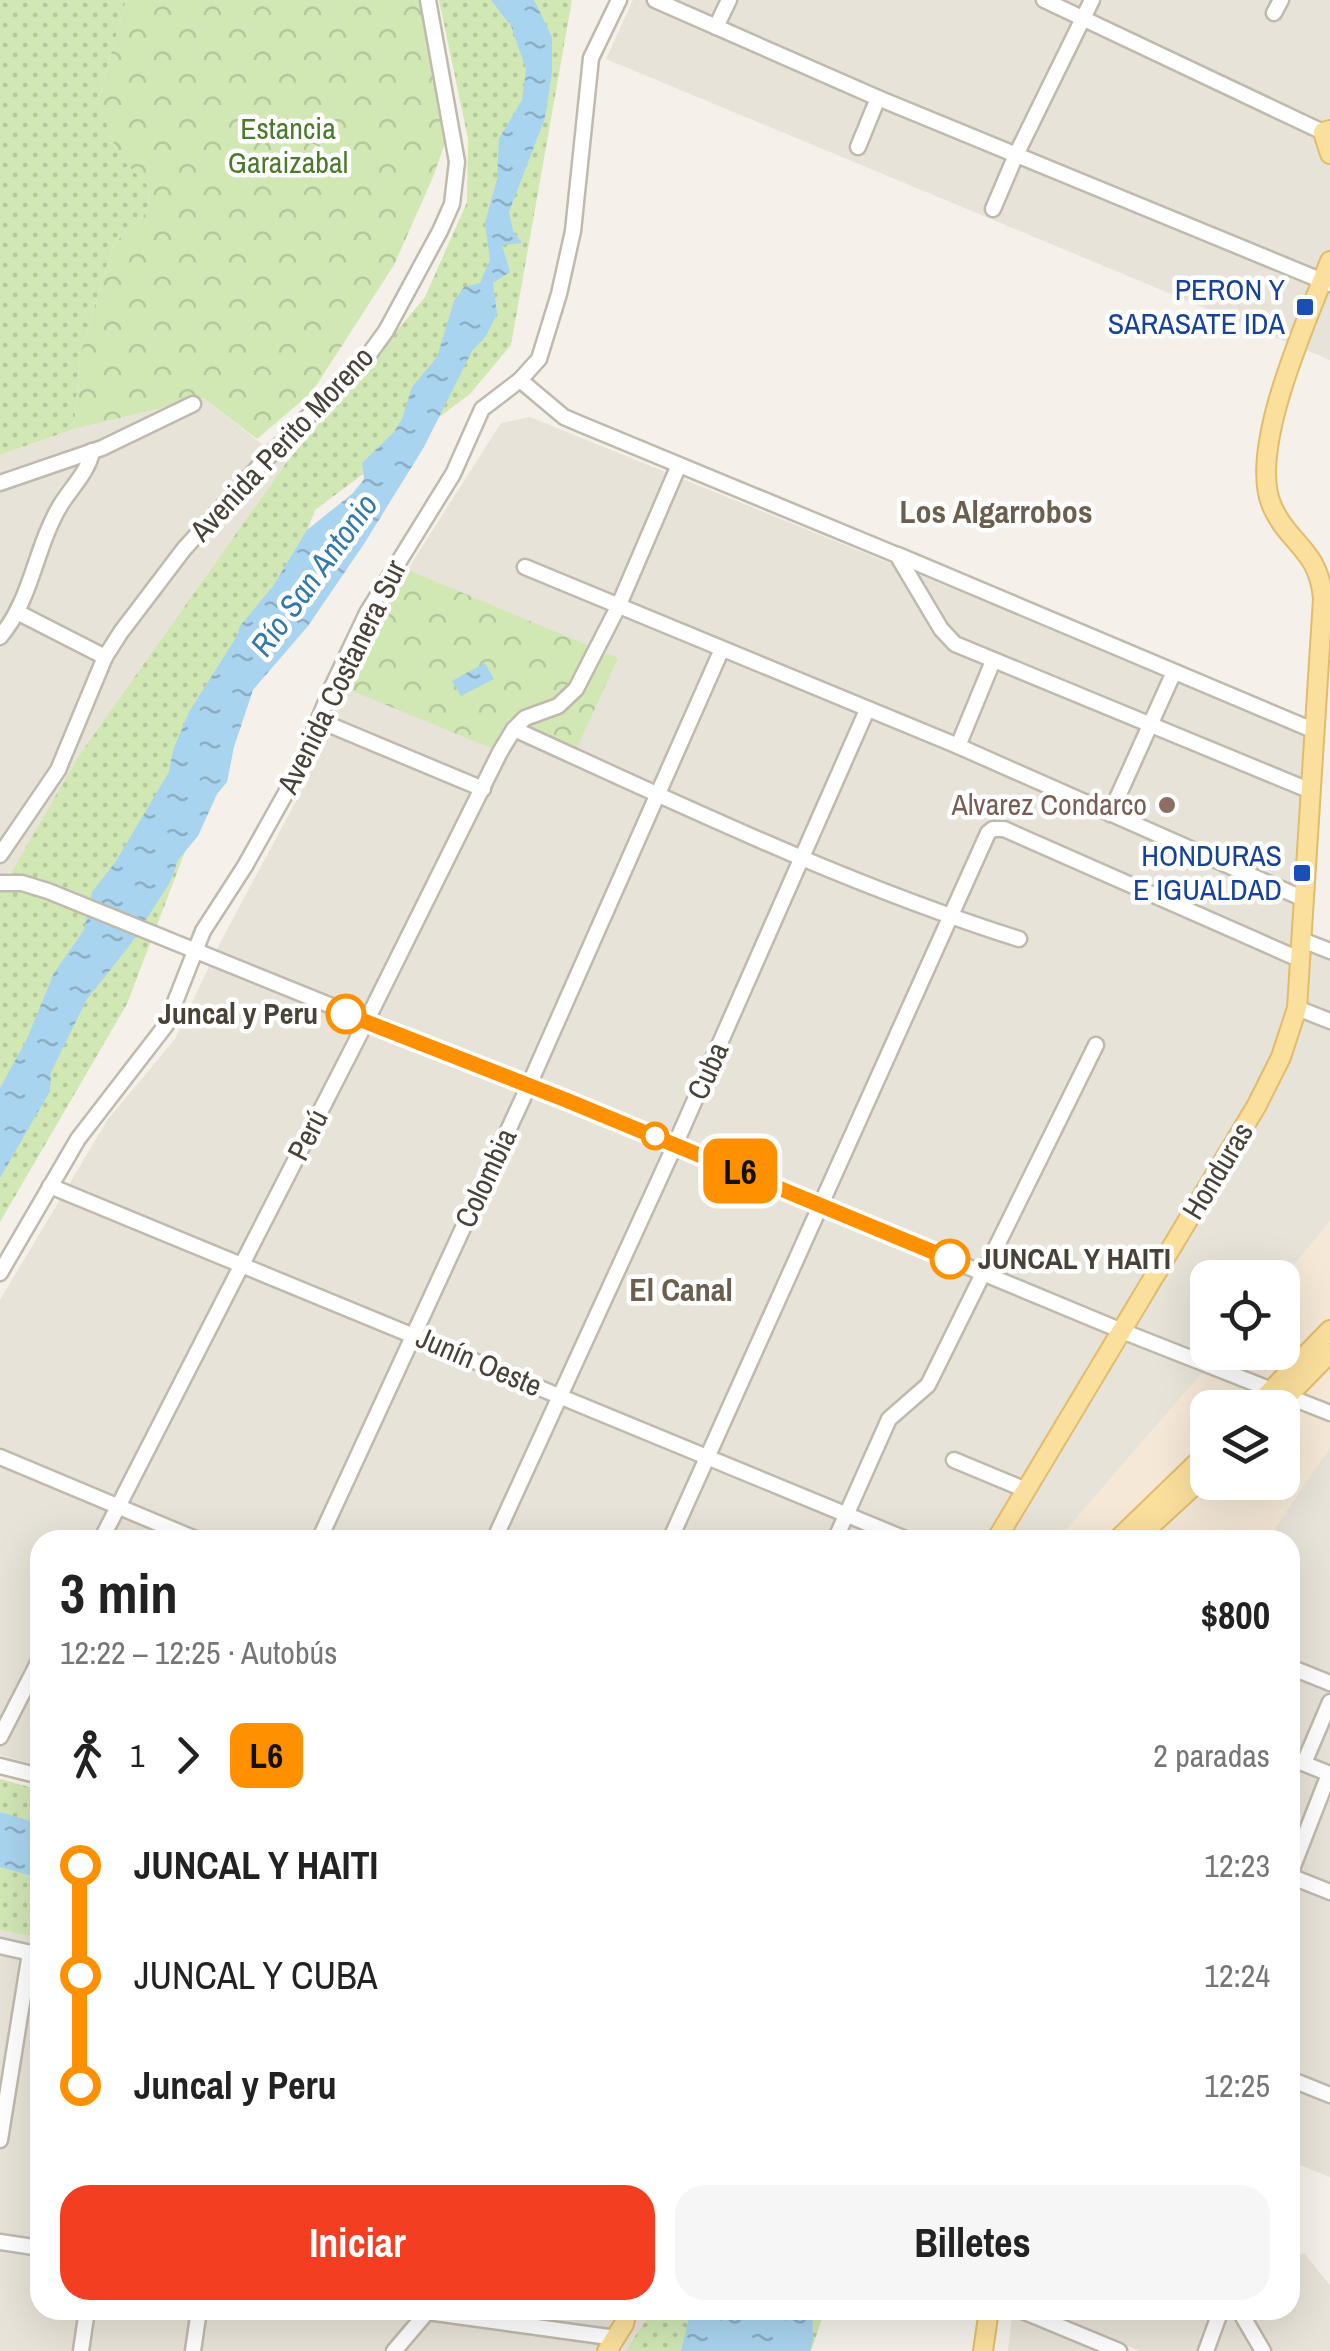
<!DOCTYPE html>
<html lang="es">
<head>
<meta charset="utf-8">
<style>
  body { margin:0; font-family:"Archivo Narrow",sans-serif; background:#f6f6f6; color:#222; height:100vh; display:flex; flex-direction:column; font-size:38px; white-space:nowrap }
  * { box-sizing:border-box; margin:0 }
  p { font-size:32px; color:#767676 }
  .icon { flex:none; width:55px; height:55px; fill:none; stroke:currentColor; stroke-width:2; stroke-linecap:round; stroke-linejoin:round }
  .map { position:relative; flex:1; overflow:hidden }
  .drawer { position:absolute; left:30px; top:1530px; width:1270px; height:790px; display:flex; flex-direction:column; background:#fff; border-radius:30px; box-shadow:0 10px 40px #0002 }
  .drawer>* { flex:none }
  .badge { padding:0 20px; border-radius:15px; font-size:35px; line-height:65px }
  .tools { position:absolute; left:1190px; top:1260px; display:grid; gap:20px }
  .tools a { display:grid; place-items:center; width:110px; height:110px; border-radius:20px; background:#fff; box-shadow:0 10px 40px #0002; font-size:50px }
  .map>.badge { position:absolute; translate:-50% -50%; box-shadow:0 0 0 5px #fff }
  .legs { display:flex; align-items:center; gap:15px; height:110px; padding:0 30px; font-size:32px }
  .legs p { margin-inline-start:auto }
  .headline { display:flex; align-items:center; justify-content:space-between; height:170px; padding:0 30px }
  h1 { font-size:55px; font-weight:700; line-height:75px }
  .cta { display:flex; gap:20px; margin-top:auto; padding:20px 30px }
  .cta a { flex:1; height:115px; border-radius:30px; background:#f43e22; color:#fff; font-size:40px; font-weight:700; line-height:115px; text-align:center }
  .cta a+a { background:#f6f6f6; color:#222 }
  ul { padding:0 30px; list-style:none }
  li { display:flex; align-items:center; gap:35px; height:110px; font-size:38px }
  li i { display:grid; place-items:center; width:15px; height:100%; margin:0 12px; background:currentColor }
  li i::after { content:''; width:25px; height:25px; margin:-12px; border:8px solid; border-radius:50%; background:#fff }
  li p { margin-inline-start:auto }
  li:first-child i { background:linear-gradient(#0000 50%,currentColor 0) }
  li:last-child i { background:linear-gradient(currentColor 50%,#0000 0) }
  .map>svg:first-child { display:block }
  .residential { fill:#e8e3d8; fill-rule:evenodd }
  .commercial { fill:#f5e8d7; fill-rule:evenodd }
  .grass { fill:url(#grass-dots) }
  .park { fill:url(#park-crowns) }
  .water { fill:url(#water-ripples) }
  .lines { fill:none; stroke-linecap:round; stroke-linejoin:round }
  .minor-casing { stroke:#c0b9ad; stroke-width:19 }
  .major-casing { stroke:#e1bc6c; stroke-width:22 }
  .minor { stroke:#fff; stroke-width:14 }
  .major { stroke:#fbdf9c; stroke-width:18 }
  .line-1-casing { stroke:#fff; stroke-width:22 }
  .line-1 { stroke:#ff9000; stroke-width:15 }
  .transit-dot { fill:#1a4fb4; stroke:#fff; stroke-width:4 }
  .education-dot { fill:#8d6e63; stroke:#fff; stroke-width:4 }
  .stop-1-dot { fill:#fff; stroke:#ff9000; stroke-width:5 }
  .labels { text-anchor:middle; stroke-width:9; stroke-linejoin:round; paint-order:stroke }
  .park-label { font-size:30px; fill:#4b7a2c; stroke:#fff }
  .transit-label { font-size:30px; fill:#164399; stroke:#fff; text-anchor:end }
  .street-label { font-size:30px; fill:#494238; stroke:#fff }
  .education-label { font-size:30px; fill:#785e54; stroke:#fff; text-anchor:end }
  .stop-label { font-size:30px; font-weight:bold; fill:#494238; stroke:#fff; text-anchor:end }
  .neighbourhood-label { font-size:32px; font-weight:bold; fill:#6b6050; stroke:#fff }
  .water-label { font-size:32px; font-style:italic; fill:#317aab; stroke:#fff }
</style>
</head>
<body>
<div class="map">
<svg width="1330" height="2351" viewBox="0 0 1330 2351">
  <defs>
    <pattern id="grass-dots" width="8" height="8" patternUnits="userSpaceOnUse" patternTransform="scale(2.5)"><rect width="8" height="8" fill="#d1e7b4"/><path d="M2 2h.1M6 6h.1" fill="none" stroke="#b5c79c" stroke-width="1.8" stroke-linecap="round"/></pattern>
    <pattern id="park-crowns" width="20" height="18" patternUnits="userSpaceOnUse" patternTransform="scale(2.5)"><rect width="20" height="18" fill="#d1e7b4"/><path d="M2 6a3 3 0 1 1 6 0M12 15a3 3 0 1 1 6 0" fill="none" stroke="#b5c79c"/></pattern>
    <pattern id="water-ripples" width="26" height="14" patternUnits="userSpaceOnUse" patternTransform="scale(2.5)"><rect width="26" height="14" fill="#a9d4ef"/><path d="M2 4q2-2 4 0t4 0M15 11q2-2 4 0t4 0" fill="none" stroke="#8caec3"/></pattern>
  </defs>
  <rect width="100%" height="100%" fill="#f5f1ea"/>
  <g class="residential">
    <polygon points="633,0 1330,0 1330,360 606,59"/>
    <polygon points="203,398 286,463 78,757 0,892 0,455 74,429"/>
    <path d="M530,417L1310,734L1297,943L1330,958V2177L1290,2161V1540H40V1766L0,1755V1300L108,1119L175,1039L221,941L302,790L352,669L413,561L501,423ZM1208,1278H1282V1352H1208ZM1208,1408H1282V1482H1208Z"/>
    <polygon points="0,1930 40,1938 40,2310 647,2310 648,2317 625,2351 0,2351"/>
    <polygon points="1304,2253 1330,2285 1330,2351 1140,2351 1039,2310 1290,2310 1290,2259"/>
    <polygon points="1012,2317 1097,2351 1008,2351"/>
  </g>
  <path class="commercial" d="M1330,1221V1448L1267,1540H1057L1219,1353L1282,1352L1283,1278ZM1208,1408H1282V1482H1208Z"/>
  <g class="grass">
    <polygon points="0,0 126,0 98,101 118,155 148,186 149,210 113,245 80,355 74,429 0,455"/>
    <polygon points="439,0 572,0 511,345 470,394 315,510 127,1004 0,1222 0,892 78,757 286,463 425,297 467,202 468,139"/>
    <polygon points="0,1779 40,1790 40,1938 0,1930"/>
    <polygon points="647,2310 825,2310 811,2351 625,2351 648,2317"/>
  </g>
  <g class="park">
    <polygon points="126,0 421,0 450,129 433,177 394,265 312,392 257,439 203,398 74,429 80,355 113,245 149,210 148,186 118,155 98,101"/>
    <polygon points="408,570 618,658 576,750 509,718 491,748 340,686"/>
  </g>
  <g class="water">
    <polygon points="491,0 534,0 552,37 552,72 545,118 509,212 513,231 522,243 502,245 510,272 493,283 497,314 486,336 472,351 424,447 364,544 308,626 253,690 234,747 227,782 217,794 198,836 178,860 170,882 130,945 87,999 51,1072 50,1091 0,1178 0,1088 26,1041 54,973 84,930 92,892 116,861 169,772 173,750 189,712 237,636 240,626 273,586 307,530 353,493 364,479 362,463 394,432 402,419 412,387 437,357 454,301 464,287 480,283 490,260 485,223 497,179 499,139 522,100 526,69 511,26"/>
    <polygon points="485,663 494,679 461,696 452,681"/>
    <polygon points="0,1812 40,1824 40,1878 0,1867"/>
    <polygon points="691,2310 812,2310 813,2340 810,2351 681,2351"/>
  </g>
  <g class="lines">
    <defs>
      <g id="minor">
        <polyline points="655,0 878,98 1330,284"/>
        <polyline points="1044,0 1323,132"/>
        <polyline points="1274,13 1281,0"/>
        <polyline points="716,27 729,0"/>
        <polyline points="858,147 878,98"/>
        <polyline points="993,209 1016,155 1092,0"/>
        <polyline points="520,380 564,417 578,423 897,555 941,629 955,644 1311,791"/>
        <polyline points="0,483 102,448 193,404"/>
        <polyline points="898,555 1315,731"/>
        <polyline points="525,567 958,746 1304,899"/>
        <polyline points="19,613 105,657"/>
        <path d="M0,637C32,599 35,548 60,506C70,489 89,471 92,451"/>
        <polyline points="318,720 483,789"/>
        <path d="M514,729C679,804 845,884 1019,939"/>
        <polyline points="958,746 993,661"/>
        <polyline points="1110,814 1174,672"/>
        <polyline points="0,855 58,770 105,657 121,632 184,549 263,462 367,357 386,331 440,231 452,204 457,162 428,0"/>
        <polyline points="0,883 22,883 48,891 675,1145 1122,1331 1330,1413"/>
        <polyline points="1302,940 1330,951"/>
        <polyline points="1297,1008 1330,1021"/>
        <polyline points="50,1186 908,1540"/>
        <polyline points="0,1273 78,1139 166,1025 203,931 245,866 297,773 332,687 367,613 453,474 482,409 520,380 539,359 559,294 573,231 591,58 619,0"/>
        <polyline points="0,1457 198,1540"/>
        <polyline points="954,1460 1026,1490"/>
        <polyline points="101,1540 366,1022 500,752 514,729 525,718 558,706 576,689 618,607 679,465"/>
        <polyline points="319,1540 529,1085 722,649"/>
        <polyline points="494,1540 675,1145 867,710"/>
        <polyline points="670,1540 988,833 993,829 1004,829 1301,960"/>
        <polyline points="835,1540 889,1419 928,1385 1096,1045"/>
        <polyline points="1290,1667 1330,1683"/>
        <polyline points="0,1737 40,1659"/>
        <polyline points="1290,1758 1330,1774"/>
        <polyline points="1304,1763 1330,1702"/>
        <polyline points="0,1766 40,1776"/>
        <polyline points="1290,1874 1329,1774"/>
        <polyline points="1290,1876 1330,1892"/>
        <polyline points="0,1946 40,1955"/>
        <polyline points="1290,2079 1330,2095"/>
        <polyline points="0,2140 30,1953"/>
        <polyline points="0,2242 40,2248"/>
        <polyline points="413,2310 616,2338"/>
        <polyline points="1020,2310 1119,2351"/>
        <polyline points="1239,2310 1263,2351"/>
        <polyline points="81,2351 87,2310"/>
        <polyline points="193,2351 199,2310"/>
        <polyline points="394,2351 429,2310"/>
        <polyline points="1206,2351 1221,2310"/>
      </g>
      <g id="major">
        <polyline points="1330,130 1323,132 1330,154"/>
        <polyline points="1254,1408 1330,1330"/>
        <polyline points="1276,1408 1330,1353"/>
        <path d="M996,1540L1257,1105L1281,1057L1297,1008L1323,599C1319,549 1289,545 1272,506C1247,450 1308,318 1330,261"/>
        <polyline points="1117,1540 1208,1452"/>
        <polyline points="1135,1540 1208,1473"/>
        <polyline points="607,2351 624,2324 627,2310"/>
        <polyline points="983,2351 989,2310"/>
      </g>
    </defs>
    <use href="#minor" class="minor-casing"/>
    <use href="#major" class="major-casing"/>
    <use href="#minor" class="minor"/>
    <use href="#major" class="major"/>
  </g>
  <g class="lines">
    <defs>
      <polyline id="line-1" points="346,1014 566,1100 950,1259"/>
    </defs>
    <use href="#line-1" class="line-1-casing"/>
    <use href="#line-1" class="line-1"/>
  </g>
  <g class="transit-dot">
    <rect x="1295" y="297" width="20" height="20" rx="5"/>
    <rect x="1292" y="863" width="20" height="20" rx="5"/>
  </g>
  <circle class="education-dot" cx="1167" cy="805" r="10"/>
  <g class="stop-1-dot">
    <circle cx="346" cy="1014" r="18"/>
    <circle cx="655" cy="1136" r="12"/>
    <circle cx="950" cy="1259" r="18"/>
  </g>
  <g class="labels">
    <g class="park-label">
      <text x="288" y="139">Estancia<tspan x="288" dy="34">Garaizabal</tspan></text>
    </g>
    <g class="transit-label">
      <text x="1285" y="300">PERON Y<tspan x="1285" dy="34">SARASATE IDA</tspan></text>
      <text x="1282" y="866">HONDURAS<tspan x="1282" dy="34">E IGUALDAD</tspan></text>
    </g>
    <g class="street-label">
      <text transform="translate(282 444) rotate(-47)" y="10">Avenida Perito Moreno</text>
      <text transform="translate(342 677) rotate(-64)" y="10">Avenida Costanera Sur</text>
      <text transform="translate(708 1071) rotate(-66)" y="10">Cuba</text>
      <text transform="translate(308 1135) rotate(-63)" y="10">Perú</text>
      <text transform="translate(1218 1171) rotate(-59)" y="10">Honduras</text>
      <text transform="translate(486 1178) rotate(-65)" y="10">Colombia</text>
      <text transform="translate(479 1362) rotate(23)" y="10">Junín Oeste</text>
    </g>
    <g class="education-label">
      <text x="1147" y="815">Alvarez Condarco</text>
    </g>
    <g class="stop-label">
      <text x="318" y="1024">Juncal y Peru</text>
      <text x="978" y="1269" text-anchor="start">JUNCAL Y HAITI</text>
    </g>
    <g class="neighbourhood-label">
      <text x="996" y="523">Los Algarrobos</text>
      <text x="681" y="1301">El Canal</text>
    </g>
    <g class="water-label">
      <text transform="translate(314 575) rotate(-54)" y="11">Río San Antonio</text>
    </g>
  </g>
</svg>
<div class="tools">
<a><svg class="icon" aria-label="locate" viewBox="0 0 24 24"><circle cx="12" cy="12" r="6"/><path d="M12 2v4M12 18v4M2 12h4M18 12h4"/></svg></a>
<a><svg class="icon" aria-label="layers" viewBox="0 0 24 24"><path d="M12 4l9 5-9 5-9-5zM3 14l9 5 9-5"/></svg></a>
</div>
<b class="badge" style="left:740px;top:1171px;background:#ff9000;color:#111">L6</b>
<section class="drawer">
<div class="headline"><div><h1>3 min</h1><p>12:22 – 12:25 · Autobús</p></div><b>$800</b></div>
<div class="legs"><svg class="icon" aria-label="walk" viewBox="0 0 24 24"><circle cx="13" cy="4" r="2"/><path d="M13 8l-2 6 4 7M11 14l-3 7M7 12l3-4h3l4 4"/></svg>1<svg class="icon" aria-label="forward" viewBox="0 0 24 24"><path d="M9 5l7 7-7 7"/></svg><b class="badge" style="background:#ff9000;color:#111">L6</b><p>2 paradas</p></div>
<ul>
<li><i style="color:#ff9000"></i><b>JUNCAL Y HAITI</b><p>12:23</p></li>
<li><i style="color:#ff9000"></i><span>JUNCAL Y CUBA</span><p>12:24</p></li>
<li><i style="color:#ff9000"></i><b>Juncal y Peru</b><p>12:25</p></li>
</ul>
<div class="cta"><a>Iniciar</a><a>Billetes</a></div>
</section>
</div>
</body>
</html>
